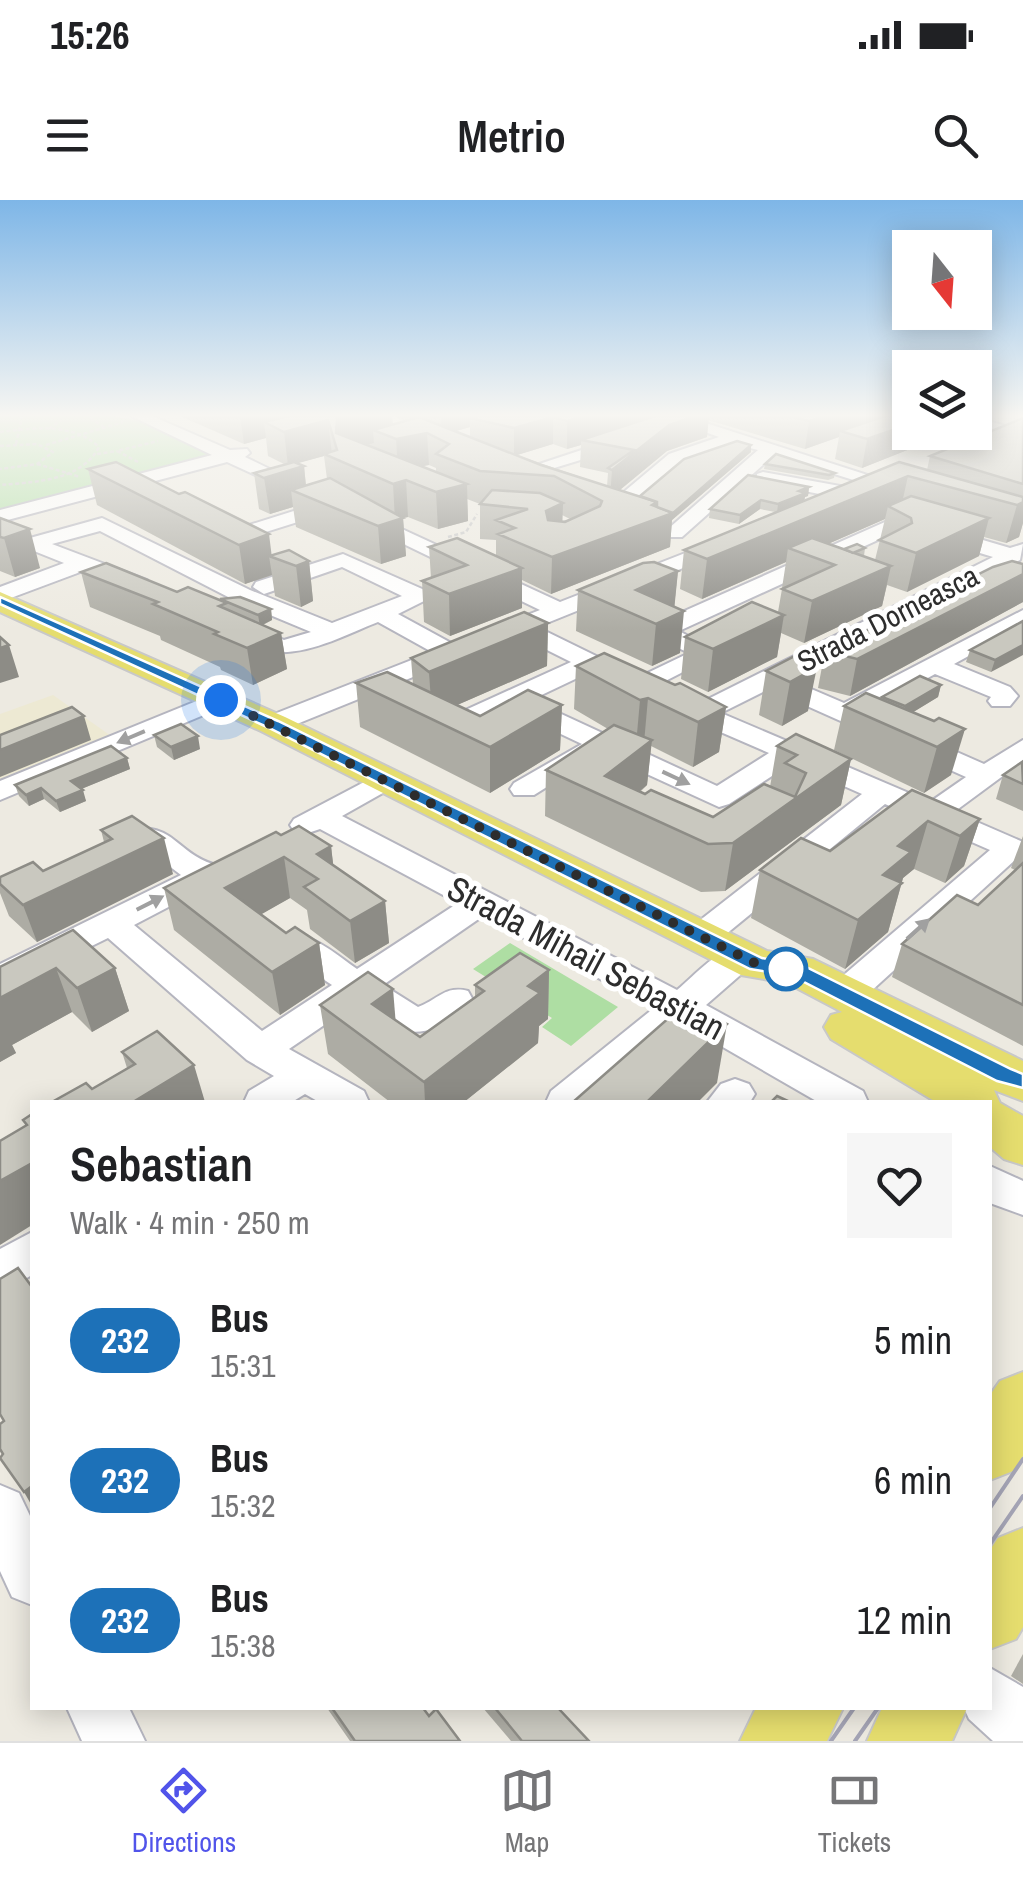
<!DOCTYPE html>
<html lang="en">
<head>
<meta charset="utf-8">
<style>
  body { margin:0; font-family:"Archivo Narrow",sans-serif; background:#f6f6f6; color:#202124; height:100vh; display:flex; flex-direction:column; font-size:38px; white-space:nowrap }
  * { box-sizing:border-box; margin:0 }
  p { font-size:32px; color:#757577 }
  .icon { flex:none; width:55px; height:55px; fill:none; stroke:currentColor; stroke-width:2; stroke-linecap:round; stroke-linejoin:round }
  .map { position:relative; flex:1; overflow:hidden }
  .sheet { position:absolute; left:30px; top:900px; width:962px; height:610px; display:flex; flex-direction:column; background:#fff; border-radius:0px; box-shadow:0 5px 25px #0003 }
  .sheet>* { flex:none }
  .badge { padding:0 20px; border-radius:32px; font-size:35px; line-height:65px }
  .needle { width:65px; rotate:163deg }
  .controls { position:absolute; left:892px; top:30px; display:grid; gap:20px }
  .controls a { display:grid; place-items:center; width:100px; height:100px; border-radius:0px; background:#fff; box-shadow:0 5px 25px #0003; font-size:50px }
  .you { position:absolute; width:50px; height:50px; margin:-25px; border:8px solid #fff; border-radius:50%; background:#1a73e8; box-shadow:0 0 0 15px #1a73e833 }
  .map>.badge { position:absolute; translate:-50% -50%; box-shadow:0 0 0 5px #fff }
  .round { display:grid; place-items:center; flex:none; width:105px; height:105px; border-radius:0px; background:#f6f6f6 }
  .head { display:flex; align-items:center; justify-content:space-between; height:170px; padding:0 40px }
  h1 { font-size:48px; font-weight:600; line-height:75px }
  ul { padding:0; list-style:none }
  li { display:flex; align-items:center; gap:30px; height:140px; padding:0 40px }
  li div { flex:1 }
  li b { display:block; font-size:38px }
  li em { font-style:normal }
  li .badge { min-width:110px; font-weight:700; text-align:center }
  .status { display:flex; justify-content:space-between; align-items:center; height:70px; padding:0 50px; background:#fff; direction:ltr }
  .status svg { height:28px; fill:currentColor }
  header { display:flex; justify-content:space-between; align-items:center; height:130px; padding:0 40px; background:#fff; font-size:45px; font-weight:600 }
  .dock { display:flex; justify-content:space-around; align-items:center; height:140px; border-top:2px solid #e0e0e0; background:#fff; font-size:28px; color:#757577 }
  .dock a { display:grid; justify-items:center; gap:5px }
  .dock .active { color:#5154ea }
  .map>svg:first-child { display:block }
  .education { fill:#ede9d3 }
  .green { fill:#aedea3 }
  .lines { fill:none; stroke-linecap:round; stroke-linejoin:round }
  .minor-casing { stroke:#b5b5bf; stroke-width:4 }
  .major-casing { stroke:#c8c8c8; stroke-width:4 }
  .path { stroke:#c8c8c8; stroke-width:2.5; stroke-dasharray:4 2.5; stroke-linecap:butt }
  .minor { fill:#fff; fill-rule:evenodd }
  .major { fill:#e5dd6e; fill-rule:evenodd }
  .tram { stroke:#a4a4b5; stroke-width:4 }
  .wall { fill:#adaca4; fill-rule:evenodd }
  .shaded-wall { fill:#8d8c86 }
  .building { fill:#c9c8bf; stroke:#8d8c86; stroke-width:2.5 }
  .oneway { fill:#a0a0a0 }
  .line { fill:#1d71b8; stroke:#fff; stroke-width:2.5 }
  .walk { stroke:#2d2d2d; stroke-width:10; stroke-dasharray:0 18 }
  .stop-dot { fill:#fff; stroke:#1d71b8; stroke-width:5 }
  .labels { text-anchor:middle; stroke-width:10; stroke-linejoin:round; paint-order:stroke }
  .far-street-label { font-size:30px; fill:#2d2d2d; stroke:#fff }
  .street-label { font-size:35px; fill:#2d2d2d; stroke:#fff }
</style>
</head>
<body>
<div class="status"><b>15:26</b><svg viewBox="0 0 49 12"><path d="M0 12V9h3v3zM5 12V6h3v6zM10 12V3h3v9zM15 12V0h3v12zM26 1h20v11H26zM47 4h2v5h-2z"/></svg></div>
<header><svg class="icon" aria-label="menu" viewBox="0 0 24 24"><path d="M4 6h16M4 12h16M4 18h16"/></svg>Metrio<svg class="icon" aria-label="search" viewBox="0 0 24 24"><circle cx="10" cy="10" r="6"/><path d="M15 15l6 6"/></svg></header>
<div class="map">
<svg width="1023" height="1541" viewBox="0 0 1023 1541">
  <rect width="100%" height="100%" fill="#edeae1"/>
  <polygon class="education" points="53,495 111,536 0,581 0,514"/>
  <g class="green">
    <polygon points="0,216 113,216 143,222 213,254 0,310"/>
    <polygon points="510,743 618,807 571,846 542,827 552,818 473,769"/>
  </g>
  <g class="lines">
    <defs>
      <g id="minor">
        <polygon points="131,216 152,216 230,250 247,249 250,253 245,257 315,291 306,297 299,295 227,262 0,322 0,310 212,255"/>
        <path d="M660,216H684L917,291L908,297L901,295L774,255L682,337H668V329L758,250C703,232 660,281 621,314H607V306L669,254L719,237Z"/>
        <polygon points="975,217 1023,231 1023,241 975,227"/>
        <polygon points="627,235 633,236 633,244 518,279 509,274"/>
        <polygon points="763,272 851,288 860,294 851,300 757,282 757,274"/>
        <polygon points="335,298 342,300 342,308 234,342 224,336 227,332"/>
        <path d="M363,311L560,402L721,339H735L738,343L735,347L537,427L639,477L689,453L655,437L651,432L655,424L894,318H908L1010,348L1023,344L1020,360L788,479L844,503L1023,410V426L954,464L1010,487L1018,496L1010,506H992L988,501L991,497L935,474L866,512L984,564L1023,540V561L954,612L1023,642V662L1015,660L858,803L845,806L832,803L827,794L832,785L990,650L885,604L714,744L702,747L690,744L685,736L690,728L862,594L792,563L729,604L719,607L601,553L534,595H514L510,589L514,583L582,544L510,510L459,531L446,523L450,517L571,462L517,435L282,530H264L260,524L264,518L432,452L378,422C332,440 273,476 230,429L242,422L284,440L311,432L234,400L100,331L52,344L147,380L150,385L147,390H131L83,371L0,402V387L64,363L29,349L26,345L30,338L102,318L250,390L332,423L402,396L342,367L264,394L253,387L256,382L343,354L429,392L432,397L398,414L453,444L540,410L356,321V313ZM902,329L993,357L700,503L681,497L672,499L668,505L672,511L769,553L717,586L531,500L590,472L640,494L720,453L679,431ZM769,489L966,577L930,602L721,513Z"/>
        <polygon points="221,491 234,499 230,504 0,600 0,581"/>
        <path d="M387,570L397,573L401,579L397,585L342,616L677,790C699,772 724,740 753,748L758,756L753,764L706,805L863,891L868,902H818L683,824L591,902H546L551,891L654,808L483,716L383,785L418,807C438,800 445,785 468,791L473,800C463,816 453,822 436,828C401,840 386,821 358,802L289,849L364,891L369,902H319L305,894L292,902H244L249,891L274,876L247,860L108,738L0,791V764L181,675L140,644H116L112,638L116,632C177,616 171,654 220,666L225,673L220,680L134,725L262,831L332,785L284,753L279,745L284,737C311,730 336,755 357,769L458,703L320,629L305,634L294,631L290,625L294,619Z"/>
        <polygon points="735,879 749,884 755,894 750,902 707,902 721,884"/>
        <polygon points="990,966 1023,981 1023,1015 990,1003"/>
        <polygon points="32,1032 32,1075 0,1093 0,1049"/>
        <polygon points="0,1285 19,1293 32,1320 32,1405 12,1397 0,1371"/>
        <polygon points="990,1468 1023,1487 1023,1541 993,1541 969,1519 964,1508 990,1508"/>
        <polygon points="67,1508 129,1508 145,1541 82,1541"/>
      </g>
      <g id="major">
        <polygon points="0,392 285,517 767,751 813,759 1023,861 1023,901 994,890 1000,903 1023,916 1023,965 1004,959 990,947 990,902 936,902 831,839 824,827 831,815 842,812 787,783 741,775 261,531 0,412"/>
        <polygon points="1023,1172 1023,1256 1013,1271 990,1280 990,1195 1000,1181"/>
        <polygon points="1023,1328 1023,1427 1016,1439 990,1449 990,1350 998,1338"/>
        <polygon points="756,1508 843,1508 827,1541 740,1541"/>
        <polygon points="882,1508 967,1508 952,1541 867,1541"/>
      </g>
    </defs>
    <use href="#minor" class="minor-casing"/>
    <use href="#major" class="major-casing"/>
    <g class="path">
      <polyline points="90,218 105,228"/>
      <polyline points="49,229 61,220"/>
      <path d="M0,232C34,228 72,222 99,247C81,281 35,282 0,285"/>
      <polyline points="16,244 22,216"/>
      <polyline points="46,245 123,222"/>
      <polyline points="0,246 37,244 53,252 37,264 0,269"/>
      <polyline points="97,254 117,251"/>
      <polyline points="138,262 117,251 158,241"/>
      <polyline points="37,264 80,277"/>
      <polyline points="448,337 466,332 477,314"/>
    </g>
    <use href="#minor" class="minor"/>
    <use href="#major" class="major"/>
    <g class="tram">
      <polyline points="990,1308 1023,1259"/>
      <polyline points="990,1344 1023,1296"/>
      <polyline points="831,1541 854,1508"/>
      <polyline points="855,1541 878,1508"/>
    </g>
  </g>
  <g class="wall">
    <path d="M180,216H392L393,224L404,221L397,218L396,216H910V232H941L936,234L935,239L862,268L835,259L839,237L805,249L708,220L707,237L667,251L620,290L640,296L751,245V252L672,320L670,347L551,394L522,380V408L450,436L424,422L422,381L431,378L429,347L496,355V340L480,339V304L467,299L468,321L438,329L408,317L403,318L406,356L381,364L296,327L293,307L270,314L259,309L254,273L286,265L268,256L266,238L244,244ZM470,227V237L456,231ZM553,244L567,249L581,245L580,267L608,273L607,286L517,255ZM324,256L327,279L306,286L304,266L297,263ZM429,265L436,268V272L421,266ZM562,315L570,319L562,321Z"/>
    <path d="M1023,218V323L1019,337L1006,343L984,337L979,356L907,392L887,385L882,406L804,443L781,433L777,457L708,492L681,479L685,437L778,412L782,389L784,388H782L786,362L702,399L680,389L684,350L775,312L760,309L739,324L709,318L710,309L809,287L808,296L805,297L804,301L927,270L930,256ZM885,319L875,360L864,356L865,348L844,349L828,344Z"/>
    <polygon points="765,264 835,273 834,278 828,280 764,269"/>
    <polygon points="88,269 179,294 272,355 309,361 313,401 301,407 275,396 272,375 245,384 97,305"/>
    <polygon points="0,318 40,368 15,377 0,371"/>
    <polygon points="1023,364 1023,402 850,496 818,488 825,451"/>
    <polygon points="678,371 674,407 680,453 652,466 576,431 578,390"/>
    <polygon points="81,372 177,392 271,409 272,420 263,425 281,433 287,469 253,485 221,470 220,467 161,440 160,436 90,407"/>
    <polygon points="1023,421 991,472 966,462 970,450"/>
    <polygon points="548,423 547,466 457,505 480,516 562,505 560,550 490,593 360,527 356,483 413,484 411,458"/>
    <polygon points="793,457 808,511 782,526 759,515 766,471"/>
    <polygon points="576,466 726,507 719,552 693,567 651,546 647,585 640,592 713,617 770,587 777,546 851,559 841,605 725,691 701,692 545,616 546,570 608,529 574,509"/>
    <polygon points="941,485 938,497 913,512 934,521 951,575 924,593 834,550 844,506 882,499 882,497"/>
    <polygon points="154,535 200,549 174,560 157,547"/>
    <polygon points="127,558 130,569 81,589 86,601 60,612 44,599 29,606 19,596 15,585"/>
    <polygon points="1023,562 1023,611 996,599 1003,575"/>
    <polygon points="912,590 980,619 964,666 945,683 914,669 903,678 888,732 845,769 751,718 760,670 830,651"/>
    <polygon points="101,630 173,674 37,742 9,716 0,693 0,677 43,671 104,642"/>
    <polygon points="281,635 331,646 333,665 385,701 389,743 355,763 310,729 307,710 290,698 261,714 286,733 319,743 325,785 280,815 174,730 164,688"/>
    <polygon points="1023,636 1023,846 892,777 902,744 978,705 1015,670 1011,668"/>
    <polygon points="0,767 115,768 129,811 92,832 72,812 12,845 16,853 0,862"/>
    <polygon points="549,770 548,819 539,826 538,843 464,902 390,902 328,854 320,805 396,820 420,837 475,797 475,785"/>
    <polygon points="122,852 205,902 92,889 127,868"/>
    <polygon points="1023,1454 1023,1484 1011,1476"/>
    <polygon points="327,1508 423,1508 429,1516 460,1541 350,1541"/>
    <polygon points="483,1508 558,1508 589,1541 511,1541"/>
  </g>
  <g class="shaded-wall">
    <polygon points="240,216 344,216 328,220 332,254 324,254 324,256 288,266 284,232 264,222 266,238 244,244"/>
    <polygon points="348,216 392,216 394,237 373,230 374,243 340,252 336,233 337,219"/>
    <polygon points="441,216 511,216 470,218 470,227 442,235"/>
    <polygon points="587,216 659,216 581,240 581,245 567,249 567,221"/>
    <polygon points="696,216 709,216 707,237 667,251 610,298 612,270 669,225"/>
    <polygon points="826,216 892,216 840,231 839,237 805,249 809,221"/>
    <polygon points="553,217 553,244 514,256 514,228"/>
    <polygon points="910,224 910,232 941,232 936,234 935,239 862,268 867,239"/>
    <polygon points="427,233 429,265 398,271 396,239"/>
    <polygon points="751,245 751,252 672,320 670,347 551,394 552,357 652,305"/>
    <polygon points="304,266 307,297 291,290 293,307 270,314 264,278"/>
    <polygon points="908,276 900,312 888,306 885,319 805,354 788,348 786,362 702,399 707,359"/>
    <polygon points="406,280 408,317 403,318 406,356 381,364 378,326 395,320 393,284"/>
    <polygon points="467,284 468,321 438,329 436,292"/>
    <polygon points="809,287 808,296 805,297 804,302 777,313 778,304"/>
    <polygon points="761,300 760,309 739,324 740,315"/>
    <polygon points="1023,302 1023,323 1019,337 1006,343 1017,305"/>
    <polygon points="563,303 562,337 545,346 546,311"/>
    <polygon points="989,318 979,356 907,392 916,353"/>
    <polygon points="30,329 40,368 15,377 4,338"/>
    <polygon points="269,334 272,358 269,356 272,375 245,384 239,345"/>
    <polygon points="309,361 313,401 301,407 296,366"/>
    <polygon points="891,366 882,406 804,443 812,401"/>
    <polygon points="522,368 522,408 450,436 449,394"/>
    <polygon points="678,371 674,411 636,390"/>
    <polygon points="1023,374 1023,402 850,496 857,459"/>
    <polygon points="271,409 272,420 260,426 258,415"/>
    <polygon points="684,411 680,453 652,466 656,424"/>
    <polygon points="784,415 777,457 708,492 713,449"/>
    <polygon points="548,423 547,466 432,516 429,472"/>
    <polygon points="281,433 287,469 253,485 247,448"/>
    <polygon points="9,445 19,477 0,483 0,448"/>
    <polygon points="1023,445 1023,455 991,472 995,460"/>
    <polygon points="817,467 808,511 782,526 790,482"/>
    <polygon points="941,485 938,497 902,519 905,506"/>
    <polygon points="648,498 644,543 636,545 640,500"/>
    <polygon points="562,505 560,550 490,593 490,547"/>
    <polygon points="726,507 719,552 693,567 698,522"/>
    <polygon points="84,516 91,540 0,577 0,550"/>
    <polygon points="965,529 951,575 924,593 937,547"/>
    <polygon points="198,536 200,549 174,560 171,547"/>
    <polygon points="652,540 647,585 623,605 605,576"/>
    <polygon points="127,558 130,569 74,592 71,581"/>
    <polygon points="851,559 841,605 725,691 733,643"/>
    <polygon points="41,588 44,599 29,606 26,595"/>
    <polygon points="83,590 86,601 60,612 56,601"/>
    <polygon points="980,619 964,666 945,683 960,636"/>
    <polygon points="928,621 914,669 903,678 888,732 845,769 858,720 898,646"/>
    <polygon points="164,638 173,674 37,742 23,705"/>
    <polygon points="331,646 336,688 317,654"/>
    <polygon points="284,657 290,698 234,730 225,688"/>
    <polygon points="385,701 389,743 355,763 350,721"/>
    <polygon points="319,743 325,785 280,815 272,772"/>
    <polygon points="56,768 72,812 12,845 16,853 0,862 0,798"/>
    <polygon points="115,768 129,811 92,832 77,788"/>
    <polygon points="549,770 548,819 539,826 538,843 464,902 425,902 424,882 528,786"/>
    <polygon points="393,789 397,838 372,804"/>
    <polygon points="727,824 717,883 698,902 647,902"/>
    <polygon points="194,865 205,902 133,902"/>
    <polygon points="32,963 32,1025 0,1045 0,981"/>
    <polygon points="32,1286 32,1306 24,1292"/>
  </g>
  <g class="building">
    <polygon points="289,216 348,216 337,219 336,233 467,284 436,292 406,280 393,284 324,254 337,250 328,220 284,232 264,222"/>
    <polygon points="477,216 587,216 567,221 553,217 514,228 470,218"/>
    <polygon points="655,216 696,216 669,225 612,270 608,268 634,250 581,240"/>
    <polygon points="790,216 826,216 809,221"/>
    <polygon points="885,216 910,216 910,224 867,239 840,231"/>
    <polygon points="419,217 541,265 657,302 652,305 673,313 552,357 498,334 515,328 496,320 528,309 480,304 492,290 540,293 563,303 546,311 548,320 565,322 600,306 602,301 554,276 480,271 436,254 449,244 427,233 396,239 373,230"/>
    <polygon points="1023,218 1023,284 930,256"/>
    <polygon points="737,241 751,245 672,314 673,313 657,307 657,302 640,296 684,259"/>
    <polygon points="776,254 835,273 829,275 765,264"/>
    <polygon points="116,262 179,294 185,292 269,334 239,345 88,269"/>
    <polygon points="294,262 304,266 264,278 254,273"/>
    <polygon points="899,262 1023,297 1023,302 1017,305 908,276 707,359 684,350"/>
    <polygon points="748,275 809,287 799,291 806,293 778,304 761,300 740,315 710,309"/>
    <polygon points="330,278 403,318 378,326 291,290"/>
    <polygon points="911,296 989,318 916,353 879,340 912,323 911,318 888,306"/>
    <polygon points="0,318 30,329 4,338 0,337"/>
    <polygon points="457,338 522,368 449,394 422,381 467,365 429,347"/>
    <polygon points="812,338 891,366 812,401 782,389 835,365 788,348"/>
    <polygon points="857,344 865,348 853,353 844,349"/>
    <polygon points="289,350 309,361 296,366 269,356"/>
    <polygon points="1012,361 1023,364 1023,374 857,459 825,451 993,367"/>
    <polygon points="654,362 678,371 636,390 684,411 656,424 578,390 643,363"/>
    <polygon points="106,363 177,392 188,387 227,403 219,406 281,433 247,448 214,434 218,432 153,404 158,402 81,372"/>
    <polygon points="240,397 271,409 258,415 220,399"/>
    <polygon points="752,402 784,415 713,449 685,437"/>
    <polygon points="524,412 548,423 429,472 411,458"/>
    <polygon points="1023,421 1023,445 995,460 970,450"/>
    <polygon points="0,437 9,445 0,448"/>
    <polygon points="604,453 675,485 680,483 726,507 698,522 648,498 640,500 576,466"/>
    <polygon points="793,457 817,467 790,482 766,471"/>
    <polygon points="387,472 480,516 528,490 562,505 490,547 356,483"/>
    <polygon points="920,476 941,485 905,506 882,497"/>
    <polygon points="866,493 934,521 939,518 965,529 937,547 844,506"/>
    <polygon points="72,507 84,516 0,550 0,535"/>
    <polygon points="181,524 198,536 171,547 154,535"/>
    <polygon points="614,525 652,540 605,576 645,594 651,590 713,617 764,584 795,597 806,573 785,563 797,555 777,546 796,534 851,559 733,643 708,644 546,570"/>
    <polygon points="111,546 127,558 71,581 83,590 56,601 41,588 26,595 15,585"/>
    <polygon points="1022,562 1023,584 1003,575"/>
    <polygon points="912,590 980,619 960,636 928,621 898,646 911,652 883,675 902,683 858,720 760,670 801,638 830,651"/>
    <polygon points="132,616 164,638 23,705 0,684 0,677 33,662 43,671 112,639 101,630"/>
    <polygon points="299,626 331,646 317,654 385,701 350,721 304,687 318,679 284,657 225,688 286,733 295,727 319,743 272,772 164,688 276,632 281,635"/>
    <polygon points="1023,663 1023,805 902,744 957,695 978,705"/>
    <polygon points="73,730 115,768 77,788 56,768 0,798 0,767"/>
    <polygon points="520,753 549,770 528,786 540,793 424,882 320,805 368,772 393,789 372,804 420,837 484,791 475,785"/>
    <polygon points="687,802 727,824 647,902 573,902"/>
    <polygon points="157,831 194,865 133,902 52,902 86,883 92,889 135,864 122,852"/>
    <polygon points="777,896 790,902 771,902"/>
    <polygon points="32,914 32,963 0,981 0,941 27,925 23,920"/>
    <polygon points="18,1068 32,1087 32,1286 24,1292 0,1258 3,1254 0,1249 0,1224 4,1221 0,1214 0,1079"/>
    <polygon points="332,1508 423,1508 429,1516 436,1509 460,1541 355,1541"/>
    <polygon points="495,1508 558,1508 589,1541 522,1541"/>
  </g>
  <defs><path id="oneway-solid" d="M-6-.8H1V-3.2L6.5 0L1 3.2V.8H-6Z" transform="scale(2.5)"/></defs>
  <g class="oneway">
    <use href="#oneway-solid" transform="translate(131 537) rotate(157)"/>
    <use href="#oneway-solid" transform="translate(676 578) rotate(25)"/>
    <use href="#oneway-solid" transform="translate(150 703) rotate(-27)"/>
    <use href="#oneway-solid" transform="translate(918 729) rotate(-42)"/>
  </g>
  <linearGradient id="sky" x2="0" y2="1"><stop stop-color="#7eb6e7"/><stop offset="0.5" stop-color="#f7f6f2"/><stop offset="1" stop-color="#f7f6f2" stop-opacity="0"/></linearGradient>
  <rect width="1023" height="431" fill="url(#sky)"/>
  <polygon class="line" points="0,397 278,521 762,758 804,766 1011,869 1023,874 1023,888 997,881 792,776 750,769 267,527 0,404"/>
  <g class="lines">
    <polyline class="walk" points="221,500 757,764 786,769"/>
  </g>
  <circle class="stop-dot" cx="786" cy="769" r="20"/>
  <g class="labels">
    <g class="far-street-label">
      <text transform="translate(888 419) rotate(-27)" y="10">Strada Dorneasca</text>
    </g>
    <g class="street-label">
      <text transform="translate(586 758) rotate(28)" y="12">Strada Mihail Sebastian</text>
    </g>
  </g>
</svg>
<div class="controls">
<a><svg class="needle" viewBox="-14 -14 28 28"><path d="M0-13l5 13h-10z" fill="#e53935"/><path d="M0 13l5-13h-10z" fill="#757577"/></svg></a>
<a><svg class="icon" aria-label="layers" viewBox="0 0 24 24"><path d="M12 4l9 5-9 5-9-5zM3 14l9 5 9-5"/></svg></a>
</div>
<div class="you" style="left:221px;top:500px"></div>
<section class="sheet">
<div class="head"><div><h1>Sebastian</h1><p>Walk · 4 min · 250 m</p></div><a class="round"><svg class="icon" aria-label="heart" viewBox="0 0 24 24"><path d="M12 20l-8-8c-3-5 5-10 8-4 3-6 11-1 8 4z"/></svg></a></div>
<ul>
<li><span class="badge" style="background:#1d71b8;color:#fff">232</span><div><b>Bus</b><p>15:31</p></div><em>5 min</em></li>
<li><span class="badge" style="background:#1d71b8;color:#fff">232</span><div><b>Bus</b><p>15:32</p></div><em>6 min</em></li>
<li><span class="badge" style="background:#1d71b8;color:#fff">232</span><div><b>Bus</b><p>15:38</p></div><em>12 min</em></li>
</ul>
</section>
</div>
<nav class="dock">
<a class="active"><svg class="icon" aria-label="directions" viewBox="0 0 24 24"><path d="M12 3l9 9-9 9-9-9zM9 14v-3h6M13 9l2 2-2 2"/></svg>Directions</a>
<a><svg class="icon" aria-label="map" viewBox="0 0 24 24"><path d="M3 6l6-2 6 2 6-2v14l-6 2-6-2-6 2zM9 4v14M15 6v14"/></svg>Map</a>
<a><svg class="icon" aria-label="tickets" viewBox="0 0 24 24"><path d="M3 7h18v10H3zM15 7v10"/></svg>Tickets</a>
</nav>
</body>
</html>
